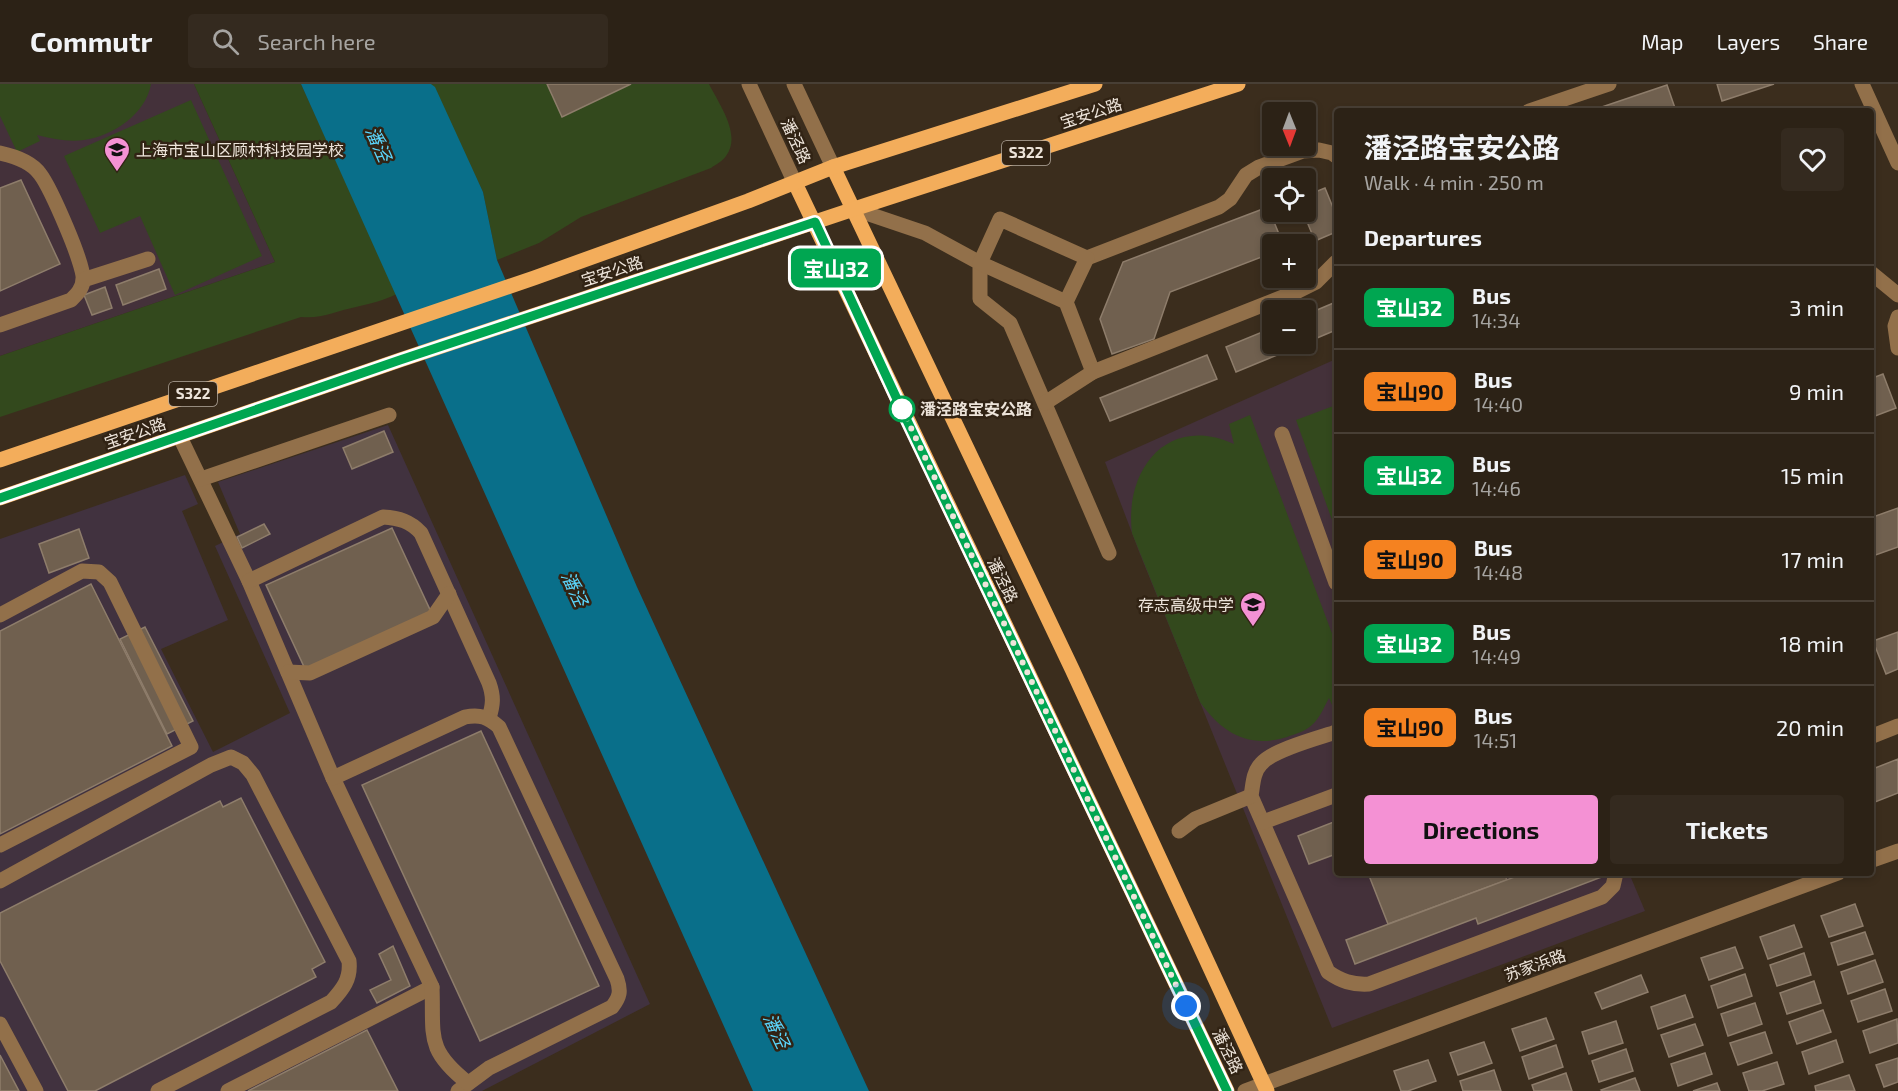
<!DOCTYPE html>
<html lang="en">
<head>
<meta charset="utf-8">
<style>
  body { margin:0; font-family:"Exo 2","Noto Sans SC",sans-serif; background:#342a1f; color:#f1f3f6; height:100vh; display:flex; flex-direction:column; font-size:22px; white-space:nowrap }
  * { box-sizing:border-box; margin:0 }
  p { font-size:20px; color:#a6a4a1 }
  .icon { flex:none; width:33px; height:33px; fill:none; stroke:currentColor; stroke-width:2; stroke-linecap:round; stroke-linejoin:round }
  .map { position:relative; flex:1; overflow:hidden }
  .side { position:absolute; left:1334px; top:24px; width:540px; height:768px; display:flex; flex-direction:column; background:#2c2216; border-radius:6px; box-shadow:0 3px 9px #0003,0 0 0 2px #483f35 }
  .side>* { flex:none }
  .badge { padding:0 12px; border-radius:9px; font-size:21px; line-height:39px }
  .needle { width:39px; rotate:179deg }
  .tools { position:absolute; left:1262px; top:18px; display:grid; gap:12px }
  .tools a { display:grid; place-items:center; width:54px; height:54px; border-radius:6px; background:#2c2216; box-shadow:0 3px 9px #0003,0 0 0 2px #483f35; font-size:30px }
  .you { position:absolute; width:30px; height:30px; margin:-15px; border:4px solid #fff; border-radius:50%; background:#1a73e8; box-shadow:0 0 0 9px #1a73e833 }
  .map>.badge { position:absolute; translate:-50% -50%; box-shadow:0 0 0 3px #fff }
  h2 { padding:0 30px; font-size:22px; line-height:54px }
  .round { display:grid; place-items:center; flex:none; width:63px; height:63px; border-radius:6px; background:#342a1f }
  .overview { display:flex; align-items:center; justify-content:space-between; height:102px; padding:0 30px }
  h1 { font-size:28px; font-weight:700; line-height:45px }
  .action { display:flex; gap:12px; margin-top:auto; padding:12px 30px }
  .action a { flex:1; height:69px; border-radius:6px; background:#f491d4; color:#111; font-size:24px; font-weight:700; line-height:69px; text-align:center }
  .action a+a { background:#342a1f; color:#f1f3f6 }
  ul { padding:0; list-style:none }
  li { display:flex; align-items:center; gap:18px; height:84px; padding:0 30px; border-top:2px solid #483f35 }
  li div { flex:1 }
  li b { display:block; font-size:22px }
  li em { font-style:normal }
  li .badge { min-width:66px; font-weight:700; text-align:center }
  header { display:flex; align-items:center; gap:36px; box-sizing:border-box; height:84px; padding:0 30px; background:#2c2216; border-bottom:2px solid #483f35 }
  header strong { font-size:28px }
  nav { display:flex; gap:33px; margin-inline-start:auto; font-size:21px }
  .search { width:420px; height:54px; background:#342a1f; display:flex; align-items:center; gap:15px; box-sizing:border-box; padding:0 21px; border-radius:6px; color:#a6a4a1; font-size:22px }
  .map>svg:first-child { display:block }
  .industrial { fill:#41323f }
  .education { fill:#44313a }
  .green { fill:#33491d }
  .water { fill:#096f8a }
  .building { fill:#70604f; stroke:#8e7d6b; stroke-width:1.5 }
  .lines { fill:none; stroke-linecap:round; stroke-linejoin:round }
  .minor { stroke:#92704a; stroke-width:15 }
  .major { stroke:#f3ad5b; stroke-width:15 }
  .line-casing { stroke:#fff; stroke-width:14 }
  .line { stroke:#00a651; stroke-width:9 }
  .walk { stroke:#ede4da; stroke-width:6; stroke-dasharray:0 10.8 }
  .stop-dot { fill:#fff; stroke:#00a651; stroke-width:3 }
  .labels { text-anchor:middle; stroke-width:5; stroke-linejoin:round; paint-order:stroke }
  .shield { fill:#312314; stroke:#b5aa9f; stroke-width:1.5 }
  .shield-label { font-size:15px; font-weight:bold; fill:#ede4da }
  .street-label { font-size:16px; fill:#ede4da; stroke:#312314 }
  .poi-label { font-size:16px; fill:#ede4da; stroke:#312314; text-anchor:start }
  .stop-label { font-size:16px; font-weight:bold; fill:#ede4da; stroke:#312314; text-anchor:start }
  .water-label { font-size:18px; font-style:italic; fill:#5bd6fd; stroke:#312314 }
</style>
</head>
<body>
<header>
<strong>Commutr</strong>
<div class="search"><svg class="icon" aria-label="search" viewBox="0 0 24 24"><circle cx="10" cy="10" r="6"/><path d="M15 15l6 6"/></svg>Search here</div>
<nav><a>Map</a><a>Layers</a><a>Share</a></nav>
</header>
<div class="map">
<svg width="1898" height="1007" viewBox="0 0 1898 1007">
  <rect width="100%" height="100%" fill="#3b2d1d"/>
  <polygon class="industrial" points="388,341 650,920 482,1007 0,1007 0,455 185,391 198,420 182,427 228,536 161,565 213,668 290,629 215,462 240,450 218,398"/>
  <g class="education">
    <polygon points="0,0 194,0 275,178 0,272"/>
    <polygon points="1336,275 1336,789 1629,789 1645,827 1332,944 1140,470 1105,378"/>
  </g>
  <g class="green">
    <path d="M0,0H151C146,30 113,52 84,56C68,58 53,55 37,51L40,57L17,68L0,32Z"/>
    <path d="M194,0H301L397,210C381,217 373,219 356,223C336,227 322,235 301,233L0,333V272L275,178Z"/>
    <path d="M431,0H709C719,20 742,51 726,72C723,77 715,81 711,84L581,133L539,159L497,176L483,108Z"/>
    <polygon points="191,16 262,172 175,211 140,132 100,149 64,72"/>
    <polygon points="1336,321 1336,447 1296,336"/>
    <path d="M1250,331L1336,560V630L1329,614C1324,623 1320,634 1312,641C1306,647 1295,650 1287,653C1249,665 1222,649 1200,618L1132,449C1124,385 1168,330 1234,360L1229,340Z"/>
  </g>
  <polygon class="water" points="301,0 431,0 435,3 483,108 497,176 637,503 869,1007 753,1007"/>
  <g class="building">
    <polygon points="547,0 631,0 562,33"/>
    <polygon points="1717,0 1774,0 1722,17"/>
    <polygon points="1667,1 1676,27 1590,27"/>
    <polygon points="21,96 60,180 0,207 0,104"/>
    <polygon points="1325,104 1336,131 1336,148 1315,157 1303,128 1305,128 1305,112"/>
    <polygon points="1268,123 1283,160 1272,160 1272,169 1170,208 1154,255 1112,270 1100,235 1123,178"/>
    <polygon points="159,185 166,205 123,221 116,201"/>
    <polygon points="105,203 112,224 92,231 84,211"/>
    <polygon points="1336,218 1336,246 1305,259 1305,231"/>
    <polygon points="1272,244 1272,260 1304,260 1236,288 1226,263"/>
    <polygon points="1207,271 1217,295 1110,337 1100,314"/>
    <polygon points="1883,290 1896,324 1870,334 1870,295"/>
    <polygon points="384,347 393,368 352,385 343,364"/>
    <polygon points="1898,424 1898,463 1870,473 1870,434"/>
    <polygon points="264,440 270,450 242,464 237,453"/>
    <polygon points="392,444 432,530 306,587 266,501"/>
    <polygon points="79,445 89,474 49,489 39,460"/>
    <polygon points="91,500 172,662 0,750 0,547"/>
    <polygon points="145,543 193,637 167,650 120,555"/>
    <polygon points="1898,548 1898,585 1886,590 1873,557"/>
    <polygon points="481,647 599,902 480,957 362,701"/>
    <polygon points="1898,675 1898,709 1870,720 1870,686"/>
    <polygon points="241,714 325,878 312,885 316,893 95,1007 68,1007 0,877 0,829 220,717 223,723"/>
    <polygon points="1336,737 1336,770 1309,780 1298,752"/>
    <polygon points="1368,789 1504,789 1507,796 1388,840"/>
    <polygon points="1525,789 1612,789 1478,840 1476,834 1355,880 1346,856"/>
    <polygon points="1855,820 1863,842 1829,853 1821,832"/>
    <polygon points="1794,841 1802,863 1768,875 1760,853"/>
    <polygon points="1865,848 1873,870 1838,881 1831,859"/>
    <polygon points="393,862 410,902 377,919 370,906 391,896 379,870"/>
    <polygon points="1735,863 1743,884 1709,896 1701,874"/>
    <polygon points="1804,869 1811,891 1777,902 1770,881"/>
    <polygon points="1875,876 1883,898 1848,910 1841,888"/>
    <polygon points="1745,890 1752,912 1718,924 1711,902"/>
    <polygon points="1641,891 1648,908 1602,925 1595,909"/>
    <polygon points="1814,897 1821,919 1787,930 1780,909"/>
    <polygon points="1885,905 1892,927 1858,938 1851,917"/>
    <polygon points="1685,911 1693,933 1658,945 1651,923"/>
    <polygon points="1755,919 1762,940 1728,952 1721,930"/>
    <polygon points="1823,926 1831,948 1797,960 1789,938"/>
    <polygon points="1546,934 1554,955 1520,967 1512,945"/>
    <polygon points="1897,935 1898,959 1870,969 1863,947"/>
    <polygon points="1616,937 1623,959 1589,970 1582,948"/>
    <polygon points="1695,940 1703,961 1669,973 1661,951"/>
    <polygon points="367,946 398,1007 248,1007"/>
    <polygon points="1765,948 1772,969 1738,981 1730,959"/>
    <polygon points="1836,956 1843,978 1809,990 1802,968"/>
    <polygon points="1484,958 1492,979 1458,991 1450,969"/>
    <polygon points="1556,961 1563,983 1529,995 1522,973"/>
    <polygon points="1626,965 1633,987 1599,998 1592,977"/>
    <polygon points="1705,969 1712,990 1678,1002 1671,980"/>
    <polygon points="0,971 19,1007 0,1007"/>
    <polygon points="1898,974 1898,998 1884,1003 1876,981"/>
    <polygon points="1428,976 1436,997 1408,1007 1401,1007 1394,987"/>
    <polygon points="1777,978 1784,1000 1762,1007 1749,1007 1743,989"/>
    <polygon points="1494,986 1501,1007 1463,1007 1460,997"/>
    <polygon points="1566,989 1572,1007 1534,1007 1532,1001"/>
    <polygon points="1849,991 1855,1007 1816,1007 1815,1002"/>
    <polygon points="1635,994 1640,1007 1602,1007 1601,1006"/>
    <polygon points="1717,999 1720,1007 1693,1007"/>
  </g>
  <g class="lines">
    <g class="minor">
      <polyline points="749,0 795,99"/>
      <polyline points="794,0 833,83"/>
      <polyline points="1862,0 1898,79"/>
      <polyline points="1529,27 1609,0"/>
      <path d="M0,69C14,72 31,77 40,90C50,103 86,183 83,197C82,205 77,210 71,216L0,241"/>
      <polyline points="854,125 925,149 980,179 980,215 1010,239 1109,469"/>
      <polyline points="1087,174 1219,123 1230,115 1246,91 1259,83 1303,67 1319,66 1332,69 1336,72"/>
      <polyline points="1870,188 1898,211"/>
      <polyline points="83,196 148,175"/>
      <polyline points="1066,218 1087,174 1000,135 980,179 1066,218 1093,288"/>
      <polyline points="1898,233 1895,242 1898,264"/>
      <polyline points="1045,319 1093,288 1298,207 1316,198 1336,178"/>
      <polyline points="1282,350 1336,499"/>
      <polyline points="180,353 249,497 333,694 432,903 228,1007"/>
      <polyline points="201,395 389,331"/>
      <path d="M249,497L383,433C399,434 410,437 421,449L489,599C494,613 493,621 489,634"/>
      <polyline points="0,531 82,487 99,488 110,498 191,663 0,761"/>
      <polyline points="288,588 310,589 433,533 449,510"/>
      <path d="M1336,648C1318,654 1272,666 1261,680C1253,688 1253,701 1251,712L1328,888C1341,897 1352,901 1369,900L1602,813L1613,802L1616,789"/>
      <polyline points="1870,653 1898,642"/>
      <path d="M333,694L465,633C480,630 488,633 499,643L617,895C621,907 620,913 612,923L489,984L458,1007"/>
      <polyline points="1263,738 1336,711"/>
      <polyline points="1179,747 1195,735 1251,712"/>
      <polyline points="1870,777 1898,767"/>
      <path d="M0,797L211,681L231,673L243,679L253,691L349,877C351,895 343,905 331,918L158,1007"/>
      <path d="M432,903C434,952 425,965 468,999"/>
      <polyline points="0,940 36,1007"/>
      <polyline points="1245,1007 1838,789"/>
    </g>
    <g class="major">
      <polyline points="833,83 1072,585 1267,1007"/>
      <polyline points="795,99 1227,1007"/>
      <polyline points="0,376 534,194 748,117 833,83 1095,0"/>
      <polyline points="0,414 400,276 854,125 1238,0"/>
    </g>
  </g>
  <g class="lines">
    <defs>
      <polyline id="line" points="0,414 400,276 815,138 902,326 1227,1007"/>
    </defs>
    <use href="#line" class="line-casing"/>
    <use href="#line" class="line"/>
    <polyline class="walk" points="902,325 1186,922"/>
  </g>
  <defs>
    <symbol id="school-pin" viewBox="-11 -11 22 30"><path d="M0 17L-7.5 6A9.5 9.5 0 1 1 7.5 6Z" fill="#f491d4" stroke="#312314"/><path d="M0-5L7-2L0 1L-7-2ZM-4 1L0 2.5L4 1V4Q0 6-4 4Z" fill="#111"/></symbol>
  </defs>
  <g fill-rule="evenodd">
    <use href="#school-pin" x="102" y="51" width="30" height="40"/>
    <use href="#school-pin" x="1238" y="506" width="30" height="40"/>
  </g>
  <circle class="stop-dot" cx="902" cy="325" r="12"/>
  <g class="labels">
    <g class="shield">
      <rect x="1002" y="57" width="48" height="24" rx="4.5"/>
      <rect x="169" y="298" width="48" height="24" rx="4.5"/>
    </g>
    <g class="shield-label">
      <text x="1026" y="74">S322</text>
      <text x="193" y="315">S322</text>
    </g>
    <g class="street-label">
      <text transform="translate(1091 29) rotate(-18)" y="6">宝安公路</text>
      <text transform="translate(796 57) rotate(65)" y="6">潘泾路</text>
      <text transform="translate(612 187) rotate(-18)" y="6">宝安公路</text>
      <text transform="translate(135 349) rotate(-19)" y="6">宝安公路</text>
      <text transform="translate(1003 496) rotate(64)" y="6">潘泾路</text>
      <text transform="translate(1535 881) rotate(-20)" y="6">苏家浜路</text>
      <text transform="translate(1228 967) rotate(64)" y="6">潘泾路</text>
    </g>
    <g class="poi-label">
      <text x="136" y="72">上海市宝山区顾村科技园学校</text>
      <text x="1234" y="527" text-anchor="end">存志高级中学</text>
    </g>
    <g class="stop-label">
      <text x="920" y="331">潘泾路宝安公路</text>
    </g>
    <g class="water-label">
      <text transform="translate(378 60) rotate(66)" y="6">潘泾</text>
      <text transform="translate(574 505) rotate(65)" y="6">潘泾</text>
      <text transform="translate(776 947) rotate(65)" y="6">潘泾</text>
    </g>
  </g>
</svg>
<div class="tools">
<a><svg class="needle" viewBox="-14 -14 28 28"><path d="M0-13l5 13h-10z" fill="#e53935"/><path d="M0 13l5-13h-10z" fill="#a6a4a1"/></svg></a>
<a><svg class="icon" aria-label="locate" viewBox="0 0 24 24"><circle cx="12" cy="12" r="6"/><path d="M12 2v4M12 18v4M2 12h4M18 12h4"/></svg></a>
<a>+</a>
<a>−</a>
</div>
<div class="you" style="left:1186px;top:922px"></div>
<b class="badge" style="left:836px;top:184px;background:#00a651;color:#fff">宝山32</b>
<section class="side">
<div class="overview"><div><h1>潘泾路宝安公路</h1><p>Walk · 4 min · 250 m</p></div><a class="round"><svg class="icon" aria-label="heart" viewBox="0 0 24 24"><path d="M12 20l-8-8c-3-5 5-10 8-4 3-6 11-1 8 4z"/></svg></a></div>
<h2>Departures</h2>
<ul>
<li><span class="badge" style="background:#00a651;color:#fff">宝山32</span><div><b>Bus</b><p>14:34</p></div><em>3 min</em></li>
<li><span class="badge" style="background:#f58220;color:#111">宝山90</span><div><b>Bus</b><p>14:40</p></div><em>9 min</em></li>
<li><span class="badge" style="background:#00a651;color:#fff">宝山32</span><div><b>Bus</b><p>14:46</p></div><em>15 min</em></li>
<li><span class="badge" style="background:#f58220;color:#111">宝山90</span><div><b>Bus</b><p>14:48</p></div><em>17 min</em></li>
<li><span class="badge" style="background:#00a651;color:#fff">宝山32</span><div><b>Bus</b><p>14:49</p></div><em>18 min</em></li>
<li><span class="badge" style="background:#f58220;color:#111">宝山90</span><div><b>Bus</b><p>14:51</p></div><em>20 min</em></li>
</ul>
<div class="action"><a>Directions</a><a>Tickets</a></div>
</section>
</div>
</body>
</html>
